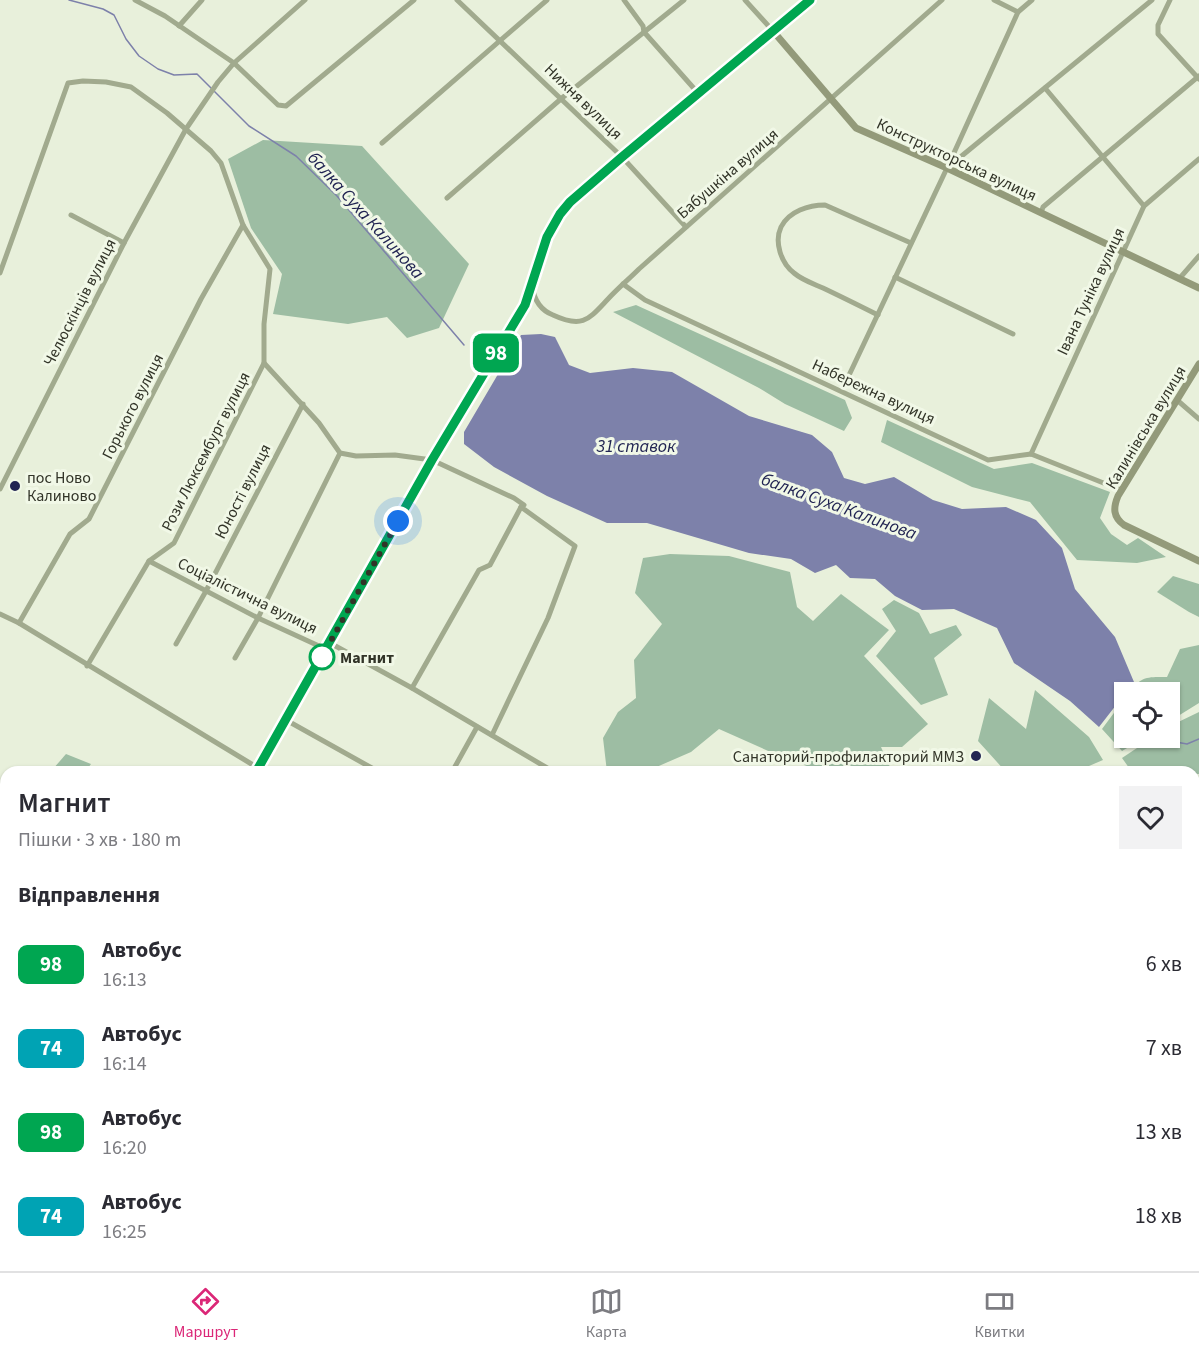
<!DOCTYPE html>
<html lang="uk">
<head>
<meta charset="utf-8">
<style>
  body { margin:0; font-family:"Source Sans 3",sans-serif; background:#f2f2f3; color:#2b2b33; height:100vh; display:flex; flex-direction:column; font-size:22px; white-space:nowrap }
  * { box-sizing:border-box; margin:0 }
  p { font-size:20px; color:#7c7c81 }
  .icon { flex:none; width:33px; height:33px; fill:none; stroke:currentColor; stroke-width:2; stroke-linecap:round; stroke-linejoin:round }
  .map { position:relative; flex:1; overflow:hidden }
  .panel { position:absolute; left:0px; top:766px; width:1200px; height:506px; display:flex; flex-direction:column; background:#fff; border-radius:18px 18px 0 0; box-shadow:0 2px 4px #0004 }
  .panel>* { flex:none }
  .badge { padding:0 12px; border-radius:9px; font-size:21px; line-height:39px }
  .fabs { position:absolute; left:1114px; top:682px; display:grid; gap:12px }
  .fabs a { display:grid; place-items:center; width:66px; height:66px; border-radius:0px; background:#fff; box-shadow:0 2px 4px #0004; font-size:30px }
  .you { position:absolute; width:30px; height:30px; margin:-15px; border:4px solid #fff; border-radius:50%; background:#1a73e8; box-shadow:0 0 0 9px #1a73e833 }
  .map>.badge { position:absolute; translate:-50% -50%; box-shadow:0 0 0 3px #fff }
  h2 { padding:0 18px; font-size:22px; line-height:54px }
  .round { display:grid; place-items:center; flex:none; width:63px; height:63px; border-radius:0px; background:#f2f2f3 }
  .headline { display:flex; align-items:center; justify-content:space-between; height:102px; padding:0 18px }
  h1 { font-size:28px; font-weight:600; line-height:45px }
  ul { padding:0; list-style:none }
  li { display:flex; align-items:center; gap:18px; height:84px; padding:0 18px }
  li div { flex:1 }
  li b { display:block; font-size:22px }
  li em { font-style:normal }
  li .badge { min-width:66px; font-weight:700; text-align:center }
  .dock { display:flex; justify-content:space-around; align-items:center; height:84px; border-top:2px solid #e1e1e2; background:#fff; font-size:16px; color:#7c7c81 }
  .dock a { display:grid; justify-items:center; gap:3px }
  .dock .on { color:#db2777 }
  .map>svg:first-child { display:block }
  .green { fill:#9dbda3 }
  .water { fill:#7d81aa }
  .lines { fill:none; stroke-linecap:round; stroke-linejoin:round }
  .stream { stroke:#7d81aa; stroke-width:1.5 }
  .street { stroke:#a1aa8e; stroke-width:5 }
  .secondary { stroke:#939a7a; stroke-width:7 }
  .line-casing { stroke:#fff; stroke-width:14 }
  .line { stroke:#00a651; stroke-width:9 }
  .walk { stroke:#323428; stroke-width:6; stroke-dasharray:0 10.8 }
  .poi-dot { fill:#212452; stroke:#f1f8e7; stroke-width:2 }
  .stop-dot { fill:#fff; stroke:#00a651; stroke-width:3 }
  .labels { text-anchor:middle; stroke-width:6; stroke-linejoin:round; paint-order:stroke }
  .street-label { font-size:16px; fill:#323428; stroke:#f1f8e7 }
  .poi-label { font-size:16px; fill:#323428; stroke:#f1f8e7; text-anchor:start }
  .stop-label { font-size:16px; font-weight:bold; fill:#323428; stroke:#f1f8e7; text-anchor:start }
  .water-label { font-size:18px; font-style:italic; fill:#212452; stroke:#f1f8e7 }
</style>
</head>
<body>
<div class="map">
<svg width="1199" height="1271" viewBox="0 0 1199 1271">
  <rect width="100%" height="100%" fill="#e8f0db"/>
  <g class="green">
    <polygon points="263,140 362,146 469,264 439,328 407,338 387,317 348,324 273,314 282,274 251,228 228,159"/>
    <polygon points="636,305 845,400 852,418 844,431 785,404 759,388 613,312"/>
    <polygon points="887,420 994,469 1032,463 1110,492 1100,518 1111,534 1127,545 1138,538 1166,557 1137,563 1077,560 1030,502 972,487 881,442"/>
    <polygon points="670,554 729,556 790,572 797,607 813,621 841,594 889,630 864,656 928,724 902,747 881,747 890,767 888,772 824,772 784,758 719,729 691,752 645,772 607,772 603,738 618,712 636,698 634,660 662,624 635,593 643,558"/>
    <polygon points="1173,576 1199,584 1199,617 1189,612 1157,592"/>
    <polygon points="894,600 919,613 930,634 956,625 962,635 934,658 948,695 921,705 876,656 896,631 882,609"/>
    <path d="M1199,645V703L1170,721V693H1129C1141,676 1147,677 1167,677L1180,649Z"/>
    <polygon points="1035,690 1089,737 1103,760 1089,766 1086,772 1006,772 978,741 989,698 1026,729"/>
    <polygon points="1125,698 1125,738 1144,738 1122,751 1102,729"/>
    <polygon points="1199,712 1199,774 1132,772 1122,758 1152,738 1170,738 1170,726"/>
    <polygon points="66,754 91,764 85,772 54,772 53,769"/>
    <polygon points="1194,800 1199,800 1199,876 1194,882"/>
    <polygon points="1199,898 1199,1065 1194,1065 1194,903"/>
    <polygon points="0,1107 6,1111 6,1266 234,1266 241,1271 0,1271"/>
  </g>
  <polygon class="water" points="541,334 555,337 569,365 590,373 633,368 672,372 749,416 812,435 832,452 844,478 865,484 894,477 933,500 962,509 1006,507 1036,520 1062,548 1075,589 1115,637 1134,682 1099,727 1070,701 1014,663 997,628 954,609 922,610 895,596 875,579 850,578 836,565 815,573 791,559 749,553 647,523 607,523 547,496 494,467 464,444 464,432 521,335"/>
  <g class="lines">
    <g class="stream">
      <polyline points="69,0 103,9 114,15 126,39 139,56 158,69 174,75 197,74 249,126 296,156 337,196 464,345"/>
      <polyline points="1115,703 1125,717"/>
      <polyline points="1154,738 1187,744 1199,739"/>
    </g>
    <g class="street">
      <polyline points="135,0 165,16 234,63 278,105 286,106 414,0"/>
      <polyline points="457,0 622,157 686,227"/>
      <polyline points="624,0 643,26 644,32 698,93"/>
      <polyline points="745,0 773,31"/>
      <polyline points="994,0 1018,12"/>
      <polyline points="1170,0 1158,25 1158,34 1199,79"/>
      <polyline points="179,26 202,0"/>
      <polyline points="1045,88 1144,206"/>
      <polyline points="382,143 547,0"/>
      <polyline points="948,166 1018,12 1032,0"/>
      <polyline points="447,198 562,98 684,0"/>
      <polyline points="1041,213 1043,207 1199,76"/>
      <polyline points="71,215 124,243"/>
      <polyline points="0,273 68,83 83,81 106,82 131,87 167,113 211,151 221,163 243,225 270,269 264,324 264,363 319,423 340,453 356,456 395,455 432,460 514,498 524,505 521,507 575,546 548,618 492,735"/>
      <polyline points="895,277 1013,334"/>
      <polyline points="1179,279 1199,256"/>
      <polyline points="623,284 645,300 988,460 1031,454 1121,490"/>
      <path d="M532,286C534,299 540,310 553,315C583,329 589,319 608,299C618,288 629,279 639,269L942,0"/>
      <path d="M878,315C860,306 842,297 823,288C814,284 802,280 794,273C781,263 774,242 781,227C789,211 809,205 825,205L911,243"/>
      <polyline points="842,390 947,168 1152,0"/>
      <polyline points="1177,400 1199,419"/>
      <polyline points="1031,454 1144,206 1199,159"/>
      <polyline points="0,489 125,241 186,129 218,82 234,63 305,0"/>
      <polyline points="149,561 258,618 319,646 330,643 412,688 554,772"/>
      <polyline points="0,614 19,623 258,768"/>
      <polyline points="19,623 70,534 89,519 201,299 243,225"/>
      <polyline points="176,644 206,591 303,404"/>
      <polyline points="235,658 258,618 340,453"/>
      <polyline points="87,666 149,561 174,543 264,363"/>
      <polyline points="412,688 479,570 490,565 521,507"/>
      <polyline points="286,720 379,772"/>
      <polyline points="452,772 477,727"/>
      <polyline points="1194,1075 1199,1075"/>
      <polyline points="1194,1188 1199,1187"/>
      <polyline points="1194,1217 1198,1271"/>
      <polyline points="348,1266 355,1271"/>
      <polyline points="490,1266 498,1271"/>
      <polyline points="686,1266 694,1271"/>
      <polyline points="871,1266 879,1271"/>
      <polyline points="998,1266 998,1271"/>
      <polyline points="1075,1266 1076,1271"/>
      <polyline points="1140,1266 1140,1271"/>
      <polyline points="380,1271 383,1266"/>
      <polyline points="572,1271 575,1266"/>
      <polyline points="810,1271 813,1266"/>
    </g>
    <g class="secondary">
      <polyline points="773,31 856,128 947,168 1199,288"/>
      <path d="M1199,364L1118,496C1113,508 1113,517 1124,525L1199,561"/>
      <polyline points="256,772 432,460 525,305 547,237 559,214 570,202 622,157 810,0"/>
      <polyline points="1194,888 1199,883"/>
      <polyline points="919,1271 921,1266"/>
    </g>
  </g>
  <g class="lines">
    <defs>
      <polyline id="line" points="256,772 432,460 525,305 547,237 560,214 570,202 622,157 810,0"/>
    </defs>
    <use href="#line" class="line-casing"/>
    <use href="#line" class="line"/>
    <polyline class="walk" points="322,657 319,662 398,521"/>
  </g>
  <g class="poi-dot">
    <circle cx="15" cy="486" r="6"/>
    <circle cx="976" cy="756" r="6"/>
  </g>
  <circle class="stop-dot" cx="322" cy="657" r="12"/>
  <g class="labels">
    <g class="street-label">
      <text transform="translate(584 101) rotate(44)" y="6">Нижня вулиця</text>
      <text transform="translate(957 159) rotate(25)" y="6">Конструкторська вулиця</text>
      <text transform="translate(727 173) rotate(-41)" y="6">Бабушкіна вулиця</text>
      <text transform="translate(1090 291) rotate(-65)" y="6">Івана Туніка вулиця</text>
      <text transform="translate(79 302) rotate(-63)" y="6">Челюскінців вулиця</text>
      <text transform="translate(874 391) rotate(25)" y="6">Набережна вулиця</text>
      <text transform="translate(132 406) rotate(-63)" y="6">Горького вулиця</text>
      <text transform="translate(1145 427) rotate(-59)" y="6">Калинівська вулиця</text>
      <text transform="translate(205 451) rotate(-63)" y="6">Рози Люксембург вулиця</text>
      <text transform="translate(242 491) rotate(-63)" y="6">Юності вулиця</text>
      <text transform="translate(248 595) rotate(26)" y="6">Соціалістична вулиця</text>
    </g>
    <g class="poi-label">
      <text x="27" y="483">пос Ново<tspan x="27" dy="18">Калиново</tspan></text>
      <text x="964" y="762" text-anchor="end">Санаторий-профилакторий ММЗ</text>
    </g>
    <g class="stop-label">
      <text x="340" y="663">Магнит</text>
    </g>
    <g class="water-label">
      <text transform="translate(366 215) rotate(48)" y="6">балка Суха Калинова</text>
      <text x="636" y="452">31 ставок</text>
      <text transform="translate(839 506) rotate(20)" y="6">балка Суха Калинова</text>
    </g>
  </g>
</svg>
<div class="fabs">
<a><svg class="icon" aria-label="locate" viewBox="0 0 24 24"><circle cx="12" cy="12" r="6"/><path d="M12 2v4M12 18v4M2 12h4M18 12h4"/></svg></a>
</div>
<div class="you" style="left:398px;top:521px"></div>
<b class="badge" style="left:496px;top:353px;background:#00a651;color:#fff">98</b>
<section class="panel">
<div class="headline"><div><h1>Магнит</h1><p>Пішки · 3 хв · 180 m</p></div><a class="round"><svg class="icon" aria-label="heart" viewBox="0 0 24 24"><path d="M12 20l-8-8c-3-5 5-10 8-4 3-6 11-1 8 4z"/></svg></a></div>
<h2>Відправлення</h2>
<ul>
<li><span class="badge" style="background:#00a651;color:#fff">98</span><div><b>Автобус</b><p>16:13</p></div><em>6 хв</em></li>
<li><span class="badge" style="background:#00a3b4;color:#fff">74</span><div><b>Автобус</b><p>16:14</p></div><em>7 хв</em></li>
<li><span class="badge" style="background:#00a651;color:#fff">98</span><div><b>Автобус</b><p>16:20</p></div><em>13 хв</em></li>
<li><span class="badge" style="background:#00a3b4;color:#fff">74</span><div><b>Автобус</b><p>16:25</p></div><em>18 хв</em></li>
</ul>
</section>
</div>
<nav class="dock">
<a class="on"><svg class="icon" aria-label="directions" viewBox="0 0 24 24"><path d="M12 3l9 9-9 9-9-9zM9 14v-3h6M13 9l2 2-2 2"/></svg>Маршрут</a>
<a><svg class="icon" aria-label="map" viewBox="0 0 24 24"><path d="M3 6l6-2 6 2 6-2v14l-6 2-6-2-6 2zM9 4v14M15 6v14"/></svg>Карта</a>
<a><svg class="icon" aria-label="tickets" viewBox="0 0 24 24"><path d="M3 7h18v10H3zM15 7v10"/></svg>Квитки</a>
</nav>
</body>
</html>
